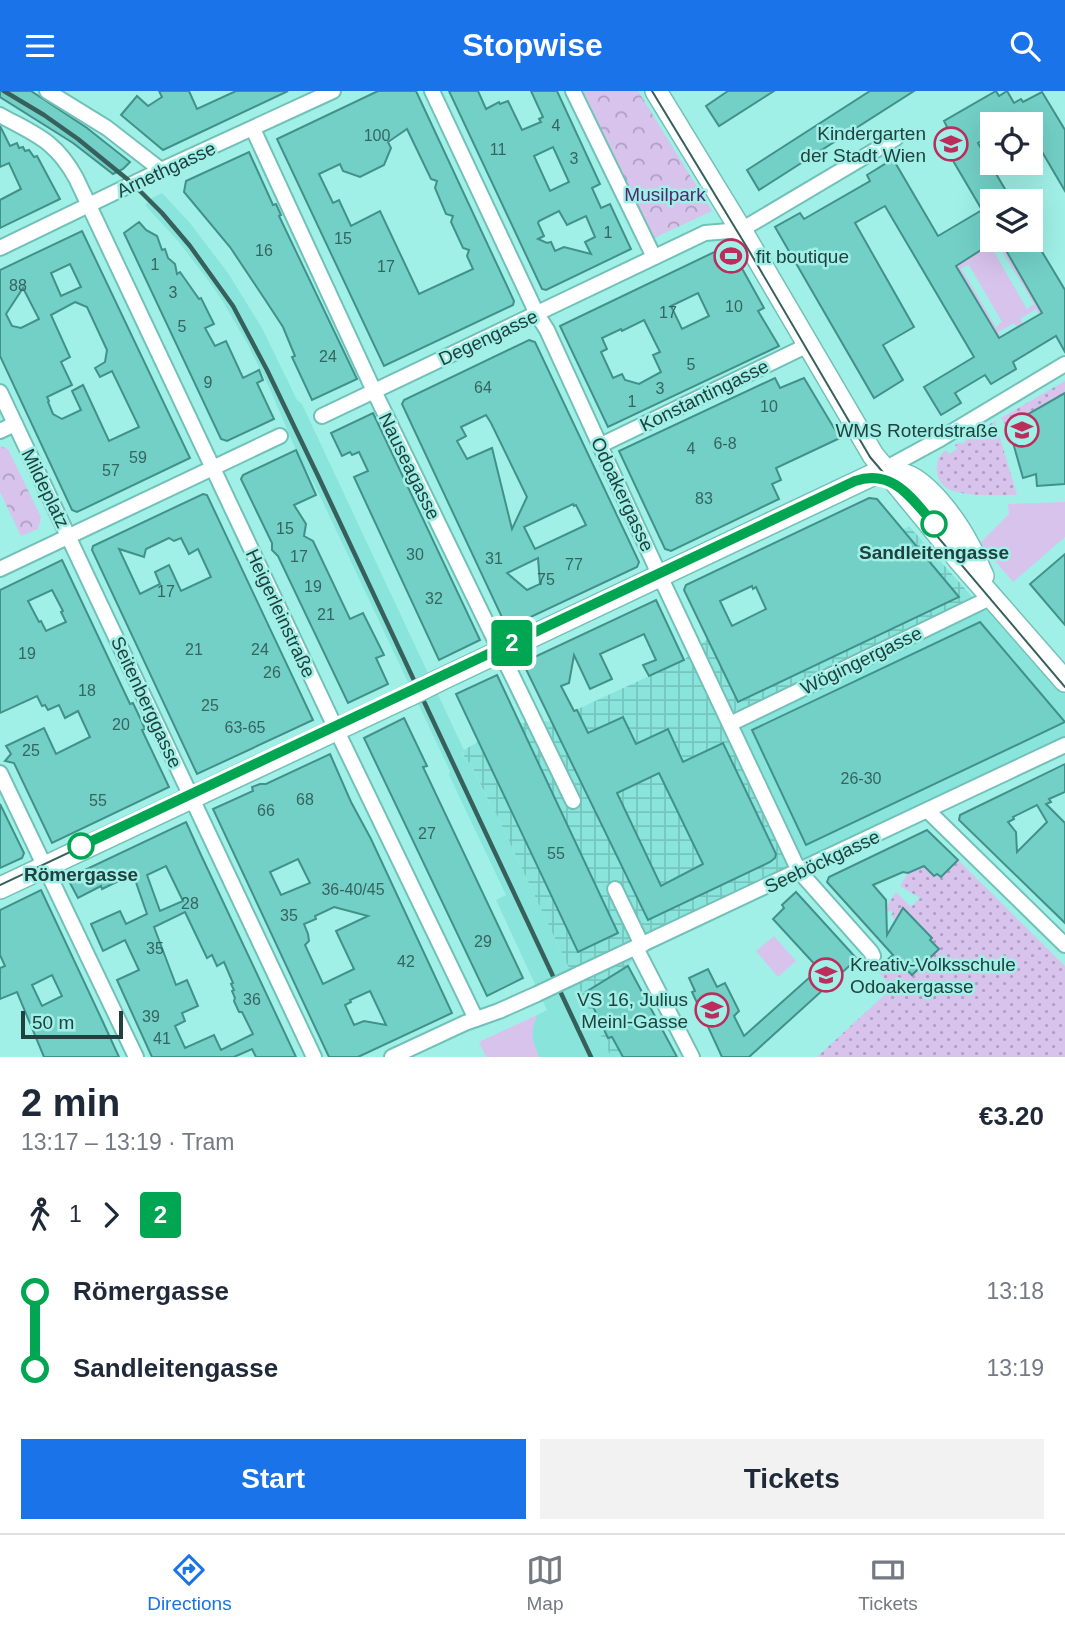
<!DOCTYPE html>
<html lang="en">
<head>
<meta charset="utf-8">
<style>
  body { margin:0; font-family:Arial,sans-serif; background:#f2f2f3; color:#1f2937; height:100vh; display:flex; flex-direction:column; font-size:26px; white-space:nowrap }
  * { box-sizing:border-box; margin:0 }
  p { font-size:23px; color:#747a83 }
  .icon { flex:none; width:38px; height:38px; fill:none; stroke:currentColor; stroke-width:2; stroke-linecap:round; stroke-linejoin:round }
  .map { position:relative; height:966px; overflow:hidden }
  .panel { display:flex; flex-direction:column; background:#fff; flex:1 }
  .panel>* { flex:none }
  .badge { padding:0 14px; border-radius:5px; font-size:24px; line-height:46px }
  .buttons { position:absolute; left:980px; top:21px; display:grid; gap:14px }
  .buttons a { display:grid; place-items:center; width:63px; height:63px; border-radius:0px; background:#fff; box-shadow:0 7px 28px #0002; font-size:35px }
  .scale { position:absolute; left:21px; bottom:18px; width:102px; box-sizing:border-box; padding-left:7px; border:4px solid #20413e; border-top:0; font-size:19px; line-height:24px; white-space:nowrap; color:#20413e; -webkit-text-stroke:5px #a0f0e7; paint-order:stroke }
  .map>.badge { position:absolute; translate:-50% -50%; box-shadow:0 0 0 4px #fff }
  .legs { display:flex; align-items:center; gap:10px; height:77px; padding:0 21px; font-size:23px }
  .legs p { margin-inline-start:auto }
  .headline { display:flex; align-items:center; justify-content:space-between; height:119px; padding:0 21px }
  h1 { font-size:38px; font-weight:700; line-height:52px }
  .primary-button { display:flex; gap:14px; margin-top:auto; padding:14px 21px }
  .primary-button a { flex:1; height:80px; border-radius:0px; background:#1a73e8; color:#fff; font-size:28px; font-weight:700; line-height:80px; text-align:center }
  .primary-button a+a { background:#f2f2f3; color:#1f2937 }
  ul { padding:0 21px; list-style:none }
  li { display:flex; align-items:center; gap:24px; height:77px; font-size:26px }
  li i { display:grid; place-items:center; width:10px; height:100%; margin:0 9px; background:currentColor }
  li i::after { content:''; width:18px; height:18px; margin:-9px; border:5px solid; border-radius:50%; background:#fff }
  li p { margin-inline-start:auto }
  li:first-child i { background:linear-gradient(#0000 50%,currentColor 0) }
  li:last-child i { background:linear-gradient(currentColor 50%,#0000 0) }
  header { display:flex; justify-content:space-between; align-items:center; height:91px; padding:0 21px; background:#1a73e8; color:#fff; font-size:32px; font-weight:700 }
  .tab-bar { display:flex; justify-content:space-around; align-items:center; height:98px; border-top:2px solid #e0e1e3; background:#fff; font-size:19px; color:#747a83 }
  .tab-bar a { display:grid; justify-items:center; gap:4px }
  .tab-bar .on { color:#1a73e8 }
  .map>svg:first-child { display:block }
  .built { fill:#89e5db }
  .industrial { fill:url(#industrial-grid) }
  .grass { fill:url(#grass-dots) }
  .forest { fill:url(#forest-crowns) }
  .garden { fill:#d7c3ec; fill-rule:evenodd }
  .building { fill:#73d0c6; stroke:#41918a; stroke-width:2; fill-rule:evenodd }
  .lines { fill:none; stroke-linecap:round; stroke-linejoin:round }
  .street-casing { stroke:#72c1b9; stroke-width:18 }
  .secondary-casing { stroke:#72c1b9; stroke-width:24 }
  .street { stroke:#fff; stroke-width:14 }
  .secondary { stroke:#fff; stroke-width:21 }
  .tram { stroke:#37605c; stroke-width:2 }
  .rail { stroke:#37605c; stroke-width:4.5 }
  .street-bridge-casing { stroke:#72c1b9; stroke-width:18; stroke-linecap:butt }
  .secondary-bridge-casing { stroke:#72c1b9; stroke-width:24; stroke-linecap:butt }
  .street-bridge { stroke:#fff; stroke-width:14 }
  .secondary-bridge { stroke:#fff; stroke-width:21 }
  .line-1-casing { stroke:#fff; stroke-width:16 }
  .line-1 { stroke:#00a651; stroke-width:10 }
  .stop-1-dot { fill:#fff; stroke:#00a651; stroke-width:3.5 }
  .labels { text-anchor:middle; stroke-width:5; stroke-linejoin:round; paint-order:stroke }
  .number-label { font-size:16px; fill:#356560 }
  .poi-label { font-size:19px; fill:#20413e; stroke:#a0f0e7; text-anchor:end }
  .street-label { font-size:19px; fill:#20413e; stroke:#a0f0e7 }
  .park-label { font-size:19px; fill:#50296f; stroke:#a0f0e7 }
  .stop-label { font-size:19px; font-weight:bold; fill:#20413e; stroke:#a0f0e7 }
</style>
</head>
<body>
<header><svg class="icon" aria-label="menu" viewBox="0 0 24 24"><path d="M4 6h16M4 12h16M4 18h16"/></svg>Stopwise<svg class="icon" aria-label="search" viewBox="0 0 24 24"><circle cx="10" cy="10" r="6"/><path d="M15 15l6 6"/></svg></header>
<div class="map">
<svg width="1065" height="966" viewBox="0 0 1065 966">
  <defs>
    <pattern id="industrial-grid" width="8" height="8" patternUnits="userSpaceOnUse" patternTransform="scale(1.75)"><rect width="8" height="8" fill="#89e5db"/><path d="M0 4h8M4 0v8" fill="none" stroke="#76c6bd"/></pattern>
    <pattern id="grass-dots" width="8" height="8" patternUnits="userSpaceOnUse" patternTransform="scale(1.75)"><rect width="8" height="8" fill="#d7c3ec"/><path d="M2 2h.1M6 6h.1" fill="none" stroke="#aea0c1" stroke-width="1.8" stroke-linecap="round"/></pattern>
    <pattern id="forest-crowns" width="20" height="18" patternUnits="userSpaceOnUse" patternTransform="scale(1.75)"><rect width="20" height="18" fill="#d7c3ec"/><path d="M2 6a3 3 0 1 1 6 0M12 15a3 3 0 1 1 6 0" fill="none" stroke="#aea0c1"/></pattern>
  </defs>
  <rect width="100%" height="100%" fill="#a0f0e7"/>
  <g class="built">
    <polygon points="162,102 190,132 228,182 262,237 297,309 302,313 464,659 462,661 467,672 470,671 490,714 492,714 611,966 539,966 532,949 532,938 537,924 547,919 496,809 506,804 449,684 450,680 319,403 296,359 268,294 248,254 222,209 208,189 178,150 145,114 152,107"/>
    <polygon points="976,510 1065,577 1065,649 800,772 733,625"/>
  </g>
  <polygon class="industrial" points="909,435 976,510 733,625 800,772 656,841 628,875 677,966 611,966 492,714 491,715 470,671 467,672 462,660 478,651 519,632 552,630 684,569 708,547 778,513"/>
  <g class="grass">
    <polygon points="1065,290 1065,302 1018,329 1021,335 1020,338 1010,341 1001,327"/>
    <path d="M995,330L1017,404C1001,404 963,406 949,398C942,395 937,387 937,380C936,371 939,365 945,359L949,363L957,358L955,354L960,351L962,353L966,350L965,348Z"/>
    <polygon points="958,769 1065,875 1065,966 817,966 892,897 876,878 886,870 894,878 900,872 938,858 930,849 932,846 907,821 896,830 891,824 893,822 891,819 888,821 885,818 896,801 911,816 920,807 900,795 908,782 913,780 914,776 924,775 934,785 937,783 941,786"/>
  </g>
  <g class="forest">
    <polygon points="583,0 638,0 712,120 652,148"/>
    <polygon points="0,355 8,358 41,426 38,438 21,445 0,401"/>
  </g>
  <g class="garden">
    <path d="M996,149H1000L1042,222L1039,223L1036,218L1020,228L1023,233L1017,236L1014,232L998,241L1001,246L999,247L956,175L974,164L971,158L981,159L996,150ZM999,155L1034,213L1027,218L993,159ZM969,174L1002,231L996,236L961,177Z"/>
    <polygon points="1065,411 1065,446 1013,491 984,457 981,451 1009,423 1008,413"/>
    <polygon points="774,845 796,870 778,886 756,860"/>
    <path d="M537,924C530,942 532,949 539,966H486L479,951Z"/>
  </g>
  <g class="building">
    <polygon points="0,0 31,0 87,37 130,71 123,78 113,83 73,52 0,6"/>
    <polygon points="159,0 189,0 197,18 236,0 288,0 163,59 121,24 137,5 148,15 162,6"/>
    <path d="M378,0H416L514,210L513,214L384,275L277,48ZM407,38L431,88L437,90L435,97L446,123L453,125L451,131L463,157L469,159L467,165L473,178L419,203L380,120L351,135L339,109L333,112L319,83L340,73L343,80L360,86L384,74L391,57L388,51Z"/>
    <path d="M449,0H478L486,18L499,11L500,13L508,10L522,39L541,31L539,28L543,26L531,0H557L600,93L592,97L601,117L610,113L631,158L546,199L542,198ZM553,56L569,91L550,100L534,65ZM559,120L567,134L586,125L595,146L585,151L591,163L564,156L555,160L551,151L547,152L538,148L544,145L538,132L539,130Z"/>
    <polygon points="728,0 774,0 719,35 706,15"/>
    <polygon points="870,0 914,0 759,99 747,79"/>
    <polygon points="996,0 999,5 1007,0 1014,12 1021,8 1023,11 1042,1 1065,39 1065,100 1031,42 1031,33 1026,33 1022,27 1010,33 992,33 992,44 978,52 1012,110 992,110 992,152 956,175 999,247 1042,222 1000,149 1035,149 1065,199 1065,261 1056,245 1013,271 1016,278 991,293 985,284 955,302 961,312 941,324 924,296 974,266 885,115 855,132 914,236 883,254 903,289 874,307 775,136 800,122 804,128 870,90 867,84 893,68 938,145 982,119 942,51 946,48 943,44 949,40 944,30"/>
    <polygon points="0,35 10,55 17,52 19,57 23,56 25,60 29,59 34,66 37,65 60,108 0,137 0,109 21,98 9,72 0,76"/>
    <polygon points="249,61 273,114 276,113 281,124 279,125 357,288 312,309 292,266 295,265 283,236 266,210 230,156 184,101 186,90"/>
    <polygon points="139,131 146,139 157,145 162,159 165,158 168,167 175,173 177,183 180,181 199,208 201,207 214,233 205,237 215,255 226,250 243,287 259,279 263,289 257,292 274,328 227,350 221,348 124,142"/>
    <path d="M82,140L190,367L77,421L72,419L0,265V179ZM70,173L81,196L61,205L51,182ZM23,197L39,228L21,237L12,235L6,223ZM75,211L87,216L107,259L105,271L95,277L100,286L112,280L139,336L109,350L83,294L72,300L81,319L62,328L53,323L48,311L49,310L47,306L72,294L61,271L70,266L51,224Z"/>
    <path d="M729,154L764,217L758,220L779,255L608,336L560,235ZM698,202L709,225L682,238L671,215ZM644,229L660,261L653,264L661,281L639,293L625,289L622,283L613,287L601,261L607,258L602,247L621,238L622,240Z"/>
    <path d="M529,249L535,251L639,471L637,476L507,537L402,313L404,309ZM486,324L491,332L527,406L512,438L492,357L467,368L457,350L466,345L461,336ZM573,413L574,415L576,414L586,434L535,458L524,436ZM538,467L540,493L527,499L507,482Z"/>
    <polygon points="775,287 780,297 804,287 840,347 776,377 781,389 772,393 779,408 671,460 665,458 619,360"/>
    <polygon points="1065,302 1065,393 1037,395 1036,383 1023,387 1010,341 1022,338 1018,329"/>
    <polygon points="373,322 480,549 439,569 354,386 368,380 359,361 352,364 350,361 342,365 331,342"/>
    <polygon points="296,359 316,404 294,414 306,433 304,445 313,450 350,528 363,522 384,564 376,567 388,593 348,612 278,465 272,459 272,452 241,388 243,384"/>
    <path d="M203,403L207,404L313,629L197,683L92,459L93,455ZM169,447L174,450L181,447L189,463L198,458L211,486L181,500L169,474L155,481L160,493L140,503L119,458L144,466L146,458Z"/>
    <path d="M869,407L877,408L959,506L738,611L684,499L686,494ZM752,495L753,498L756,496L766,518L732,535L720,510Z"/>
    <polygon points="1065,463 1065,534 1030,493"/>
    <path d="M62,469L130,613L133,612L141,629L145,638L142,639L169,696L52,752L14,672L5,670L11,663L6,655L44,637L56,663L90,646L78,620L65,627L59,614L48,619L45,614L42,615L37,605L0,622V499ZM52,499L63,520L61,521L66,531L46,540L41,530L39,531L28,510Z"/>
    <path d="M656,509L684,569L649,585L643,574L656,569L644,543L600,563L612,588L590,598L574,564L569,592L561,595L574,620L577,619L588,642L623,626L636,653L668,638L683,671L723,652L776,763L775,767L770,771L648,829L524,574L526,570ZM659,682L703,773L661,795L617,702Z"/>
    <polygon points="980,531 1065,631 806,754 752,639"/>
    <polygon points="497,584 618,842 578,861 456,603"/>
    <polygon points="404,627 427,675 423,676 523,887 487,905 364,647"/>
    <path d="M330,663L351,711L371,748L452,922L358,966H329L213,718L253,700L252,696L260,693H266ZM298,768L310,792L281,804L270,781ZM334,816L368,825L336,840L354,878L323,893L305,854L309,850L308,843L304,833L316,828L315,825ZM370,900L386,934L364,930L354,934L345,914L351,911L350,909Z"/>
    <path d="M1065,673V701L1049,708L1051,711L1046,713L1065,732V832L959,729L960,724ZM1037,714L1047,731L1017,761L1016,741L1008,731L1014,728L1013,726Z"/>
    <polygon points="0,713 24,762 22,767 0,777"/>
    <path d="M186,731L201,764L296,966H256L252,958L234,966H152L117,889L139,879L125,849L103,860L91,833L120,820L126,833L147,823L133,783L102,798L101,795L78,807L69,790L72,785ZM166,775L183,810L160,820L147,784ZM185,821L207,867L212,864L217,875L224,871L233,892L231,893L234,899L232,900L235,907L234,910L239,921H242L253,943L221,959L214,944L185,957L175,935L185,930L182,922L198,915L187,889L176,894L154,836Z"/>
    <polygon points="927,739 958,769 941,786 937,783 934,785 924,775 908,782 903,781 873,794 886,809 887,844 903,817 932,847 930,849 939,858 912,884 900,872 894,878 886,870 893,864 827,791 829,786"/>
    <path d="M41,799L102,929L119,966H44L17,901L0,908V877L5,875L0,864V819ZM52,884L62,905L42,915L32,894Z"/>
    <polygon points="796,801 857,868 749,966 722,966 692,901 695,900 689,887 708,878 717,896 725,892 739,920 734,925 744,945 819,878 773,828 784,817 782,814"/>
    <polygon points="628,875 677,966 623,966 612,946 608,947 586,901"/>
  </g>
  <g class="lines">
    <defs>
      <g id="street">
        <polyline points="47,0 107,37 161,79"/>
        <polyline points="432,0 537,223 547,239 659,483 799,780 871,861 873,865"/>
        <polyline points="573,0 654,166"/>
        <path d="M0,24C36,44 55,49 76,87L336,638L476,928"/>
        <polyline points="253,38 374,300 573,710"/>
        <polyline points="0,157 161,79 333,0"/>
        <polyline points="0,301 314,966"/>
        <polyline points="322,325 705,142 741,139 896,47"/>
        <polyline points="0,340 15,333"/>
        <polyline points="601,354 808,254"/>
        <polyline points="883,379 940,348 1065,273"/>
        <polyline points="0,478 280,345"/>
        <polyline points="730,633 992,506"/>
        <polyline points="0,682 136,966"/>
        <polyline points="928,720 1065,854"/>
        <polyline points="615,798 642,854"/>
        <polyline points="636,857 692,966"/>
        <polyline points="579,883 1065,654"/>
        <polyline points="392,966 465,932 499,920 537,903"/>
      </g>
      <g id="secondary">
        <polyline points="656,0 741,139 873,364 960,470 1065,590"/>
        <path d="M883,379C892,381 902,382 910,386C932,397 958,433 969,455C975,465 978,475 983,485"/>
        <polyline points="440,589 883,379"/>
        <polyline points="0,797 410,604"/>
      </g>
    </defs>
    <use href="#street" class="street-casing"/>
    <use href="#secondary" class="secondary-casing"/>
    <use href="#street" class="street"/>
    <use href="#secondary" class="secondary"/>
    <g class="tram">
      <polyline points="652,0 748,158 870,366 1065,596"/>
      <path d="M0,794L855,390C876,383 894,389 910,405"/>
    </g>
    <polyline class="rail" points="4,0 44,24 78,48 132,92 162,122 190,155 233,215 267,279 319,387 591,966"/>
    <defs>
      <polyline id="street-bridge" points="537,903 579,883"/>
      <polyline id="secondary-bridge" points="410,604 440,589"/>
    </defs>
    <use href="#street-bridge" class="street-bridge-casing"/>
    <use href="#secondary-bridge" class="secondary-bridge-casing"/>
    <use href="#street-bridge" class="street-bridge"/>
    <use href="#secondary-bridge" class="secondary-bridge"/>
  </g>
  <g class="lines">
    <defs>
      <path id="line-1" d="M81,755L855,390C893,377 912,408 934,433"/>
    </defs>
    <use href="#line-1" class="line-1-casing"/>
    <use href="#line-1" class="line-1"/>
  </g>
  <defs>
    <symbol id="school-ring" viewBox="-11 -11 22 22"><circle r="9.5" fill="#a0f0e7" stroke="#bc2d5b" stroke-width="1.5"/><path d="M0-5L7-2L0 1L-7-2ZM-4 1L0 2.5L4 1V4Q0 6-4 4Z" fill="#bc2d5b"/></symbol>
    <symbol id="stadium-ring" viewBox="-11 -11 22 22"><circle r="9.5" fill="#a0f0e7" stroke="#bc2d5b" stroke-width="1.5"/><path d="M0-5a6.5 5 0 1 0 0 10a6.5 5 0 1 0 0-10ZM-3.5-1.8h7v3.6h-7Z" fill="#bc2d5b"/></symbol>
  </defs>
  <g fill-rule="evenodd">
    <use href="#school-ring" x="932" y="34" width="38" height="38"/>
    <use href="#stadium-ring" x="712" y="146" width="38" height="38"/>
    <use href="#school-ring" x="1003" y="320" width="38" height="38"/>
    <use href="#school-ring" x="807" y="865" width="38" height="38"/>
    <use href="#school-ring" x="693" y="900" width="38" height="38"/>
  </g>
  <g class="stop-1-dot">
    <circle cx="934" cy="433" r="12"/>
    <circle cx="81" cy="755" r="12"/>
  </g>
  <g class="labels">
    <g class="number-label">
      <text x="556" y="40">4</text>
      <text x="377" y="50">100</text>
      <text x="498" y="64">11</text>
      <text x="574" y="73">3</text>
      <text x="608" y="147">1</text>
      <text x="343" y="153">15</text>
      <text x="264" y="165">16</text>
      <text x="155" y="179">1</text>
      <text x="386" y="181">17</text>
      <text x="18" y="200">88</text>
      <text x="173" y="207">3</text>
      <text x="734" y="221">10</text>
      <text x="668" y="227">17</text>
      <text x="182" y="241">5</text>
      <text x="328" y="271">24</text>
      <text x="691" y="279">5</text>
      <text x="208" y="297">9</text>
      <text x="483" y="302">64</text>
      <text x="660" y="303">3</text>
      <text x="632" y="316">1</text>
      <text x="769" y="321">10</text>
      <text x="725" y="358">6-8</text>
      <text x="691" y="363">4</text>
      <text x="138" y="372">59</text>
      <text x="111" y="385">57</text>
      <text x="704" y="413">83</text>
      <text x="285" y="443">15</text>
      <text x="415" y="469">30</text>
      <text x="299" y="471">17</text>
      <text x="494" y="473">31</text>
      <text x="574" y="479">77</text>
      <text x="546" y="494">75</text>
      <text x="313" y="501">19</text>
      <text x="166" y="506">17</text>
      <text x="434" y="513">32</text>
      <text x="326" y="529">21</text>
      <text x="194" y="564">21</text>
      <text x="260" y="564">24</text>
      <text x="27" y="568">19</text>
      <text x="272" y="587">26</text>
      <text x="87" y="605">18</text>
      <text x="210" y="620">25</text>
      <text x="121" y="639">20</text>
      <text x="245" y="642">63-65</text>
      <text x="31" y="665">25</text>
      <text x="861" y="693">26-30</text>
      <text x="305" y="714">68</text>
      <text x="98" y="715">55</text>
      <text x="266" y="725">66</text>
      <text x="427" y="748">27</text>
      <text x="556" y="768">55</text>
      <text x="353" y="804">36-40/45</text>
      <text x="190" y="818">28</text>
      <text x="289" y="830">35</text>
      <text x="483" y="856">29</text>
      <text x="155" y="863">35</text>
      <text x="406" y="876">42</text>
      <text x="252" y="914">36</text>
      <text x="151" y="931">39</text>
      <text x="162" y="953">41</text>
    </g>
    <g class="poi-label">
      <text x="926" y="49">Kindergarten<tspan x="926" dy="22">der Stadt Wien</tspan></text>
      <text x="756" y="172" text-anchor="start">fit boutique</text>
      <text x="998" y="346">WMS Roterdstraße</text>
      <text x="850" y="880" text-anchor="start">Kreativ-Volksschule<tspan x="850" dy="22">Odoakergasse</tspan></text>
      <text x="688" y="915">VS 16, Julius<tspan x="688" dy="22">Meinl-Gasse</tspan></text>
    </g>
    <g class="street-label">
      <text transform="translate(166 78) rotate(-25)" y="7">Arnethgasse</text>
      <text transform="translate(488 246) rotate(-25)" y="7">Degengasse</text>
      <text transform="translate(704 304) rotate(-26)" y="7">Konstantingasse</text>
      <text transform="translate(410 375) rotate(64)" y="7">Nauseagasse</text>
      <text transform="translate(46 397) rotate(64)" y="7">Mildeplatz</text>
      <text transform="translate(623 403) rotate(65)" y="7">Odoakergasse</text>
      <text transform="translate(281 522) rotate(65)" y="7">Heigerleinstraße</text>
      <text transform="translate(861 569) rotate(-26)" y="7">Wögingergasse</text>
      <text transform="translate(147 611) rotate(65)" y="7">Seitenberggasse</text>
      <text transform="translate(822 770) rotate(-25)" y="7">Seeböckgasse</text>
    </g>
    <g class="park-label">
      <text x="665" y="110">Musilpark</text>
    </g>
    <g class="stop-label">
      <text x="934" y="468">Sandleitengasse</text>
      <text x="81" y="790">Römergasse</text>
    </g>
  </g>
</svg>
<div class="buttons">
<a><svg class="icon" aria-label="locate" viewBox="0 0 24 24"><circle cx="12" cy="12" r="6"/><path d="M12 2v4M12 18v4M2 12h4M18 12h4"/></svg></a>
<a><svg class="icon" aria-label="layers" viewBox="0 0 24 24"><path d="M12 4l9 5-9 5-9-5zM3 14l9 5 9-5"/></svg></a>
</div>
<div class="scale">50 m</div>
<b class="badge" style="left:512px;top:552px;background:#00a651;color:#fff">2</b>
</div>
<section class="panel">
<div class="headline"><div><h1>2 min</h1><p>13:17 – 13:19 · Tram</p></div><b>€3.20</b></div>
<div class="legs"><svg class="icon" aria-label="walk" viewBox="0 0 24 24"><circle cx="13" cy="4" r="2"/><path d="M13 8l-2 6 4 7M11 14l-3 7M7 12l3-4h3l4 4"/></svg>1<svg class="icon" aria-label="forward" viewBox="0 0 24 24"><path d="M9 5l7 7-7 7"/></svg><b class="badge" style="background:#00a651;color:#fff">2</b></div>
<ul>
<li><i style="color:#00a651"></i><b>Römergasse</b><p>13:18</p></li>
<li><i style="color:#00a651"></i><b>Sandleitengasse</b><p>13:19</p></li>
</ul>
<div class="primary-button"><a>Start</a><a>Tickets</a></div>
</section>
<nav class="tab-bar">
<a class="on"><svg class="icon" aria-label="directions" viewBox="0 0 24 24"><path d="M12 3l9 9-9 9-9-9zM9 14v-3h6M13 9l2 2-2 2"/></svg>Directions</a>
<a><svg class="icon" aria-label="map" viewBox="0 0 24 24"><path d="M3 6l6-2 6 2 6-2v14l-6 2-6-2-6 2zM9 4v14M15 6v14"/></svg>Map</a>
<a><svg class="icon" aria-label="tickets" viewBox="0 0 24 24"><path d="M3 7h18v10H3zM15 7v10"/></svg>Tickets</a>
</nav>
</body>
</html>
